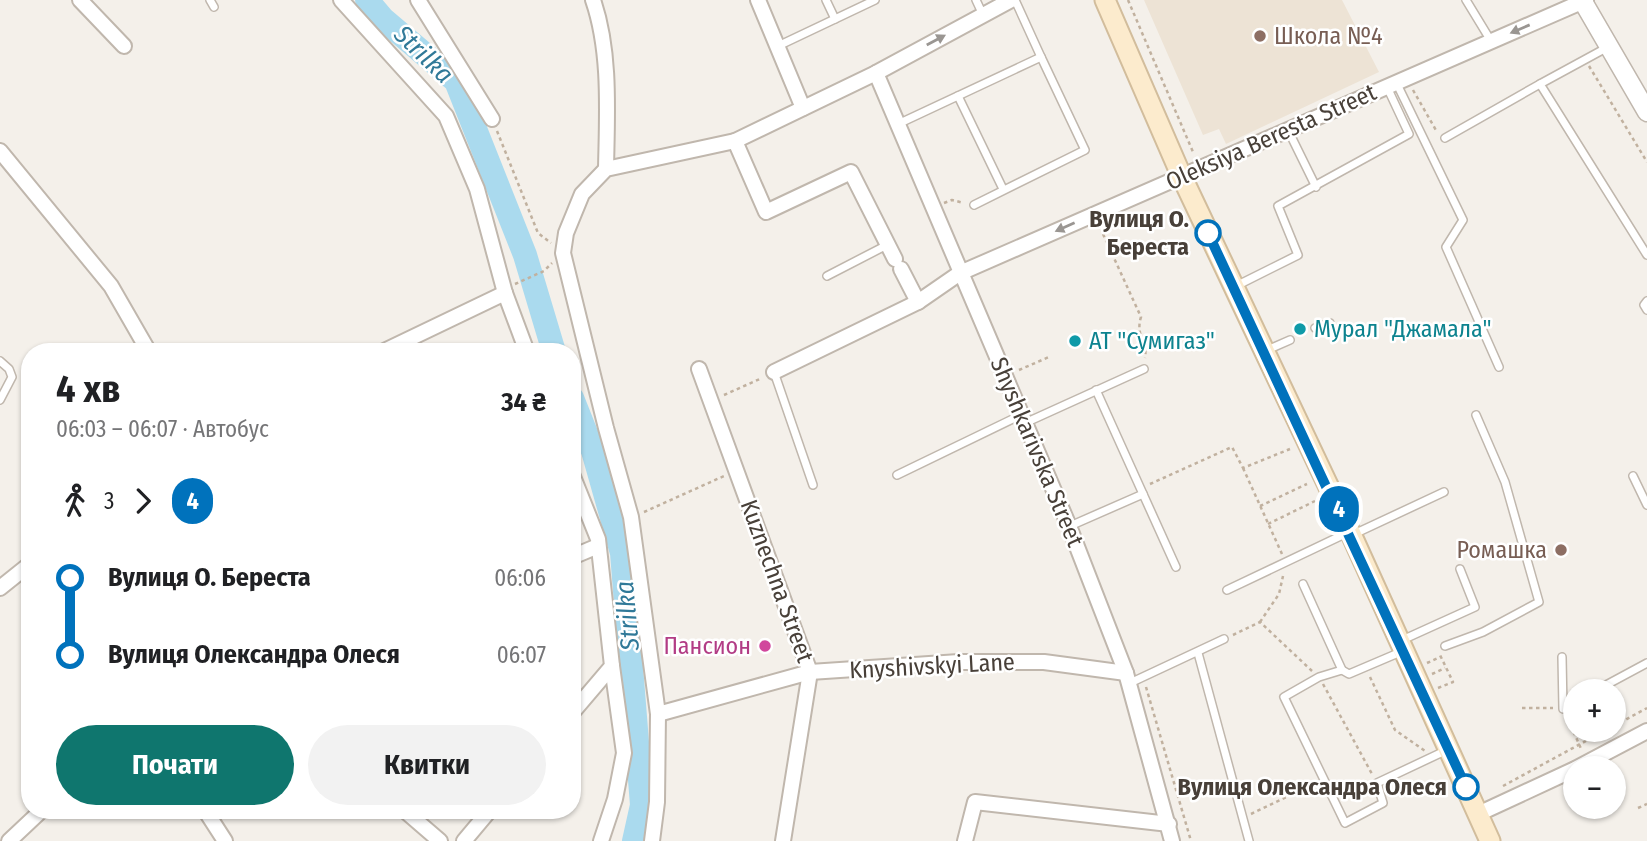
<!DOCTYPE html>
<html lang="uk">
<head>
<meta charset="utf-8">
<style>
  body { margin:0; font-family:"Fira Sans Condensed",sans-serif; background:#f2f2f2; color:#202124; height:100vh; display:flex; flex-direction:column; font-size:26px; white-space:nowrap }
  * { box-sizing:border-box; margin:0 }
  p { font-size:23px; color:#757577 }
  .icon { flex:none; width:38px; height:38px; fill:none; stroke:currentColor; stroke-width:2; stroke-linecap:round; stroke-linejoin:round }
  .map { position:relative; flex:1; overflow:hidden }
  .drawer { position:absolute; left:21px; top:343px; width:560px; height:476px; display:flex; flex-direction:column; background:#fff; border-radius:28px; box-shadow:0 2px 5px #0004 }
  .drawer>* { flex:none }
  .badge { padding:0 14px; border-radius:23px; font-size:24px; line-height:46px }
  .buttons { position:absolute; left:1563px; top:679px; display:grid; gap:14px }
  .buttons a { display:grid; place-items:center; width:63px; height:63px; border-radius:50%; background:#fff; box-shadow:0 2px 5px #0004; font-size:35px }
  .map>.badge { position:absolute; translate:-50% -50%; box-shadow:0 0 0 4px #fff }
  .legs { display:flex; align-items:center; gap:10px; height:77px; padding:0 35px; font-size:23px }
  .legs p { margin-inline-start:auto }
  .headline { display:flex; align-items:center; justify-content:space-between; height:119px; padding:0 35px }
  h1 { font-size:38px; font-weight:700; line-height:52px }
  .primary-button { display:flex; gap:14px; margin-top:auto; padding:14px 35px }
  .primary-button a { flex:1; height:80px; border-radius:42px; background:#0f766e; color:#fff; font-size:28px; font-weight:700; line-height:80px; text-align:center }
  .primary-button a+a { background:#f2f2f2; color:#202124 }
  ul { padding:0 35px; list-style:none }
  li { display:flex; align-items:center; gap:24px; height:77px; font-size:26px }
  li i { display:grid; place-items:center; width:10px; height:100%; margin:0 9px; background:currentColor }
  li i::after { content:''; width:18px; height:18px; margin:-9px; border:5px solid; border-radius:50%; background:#fff }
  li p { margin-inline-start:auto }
  li:first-child i { background:linear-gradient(#0000 50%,currentColor 0) }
  li:last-child i { background:linear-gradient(currentColor 50%,#0000 0) }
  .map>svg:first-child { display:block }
  .education { fill:#ede3d5 }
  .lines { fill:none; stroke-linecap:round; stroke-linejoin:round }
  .river { stroke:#aadaee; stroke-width:24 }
  .service-casing { stroke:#c0b7ad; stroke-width:10 }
  .minor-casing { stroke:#c0b7ad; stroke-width:18 }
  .tertiary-casing { stroke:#c0b7ad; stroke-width:21 }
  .secondary-casing { stroke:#d2bd9c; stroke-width:23 }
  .path { stroke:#c1b19f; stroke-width:2.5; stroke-dasharray:3.5 3.5; stroke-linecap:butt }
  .service { stroke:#fff; stroke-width:7 }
  .minor { stroke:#fff; stroke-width:14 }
  .tertiary { stroke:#fff; stroke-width:18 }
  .secondary { stroke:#fcebcd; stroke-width:19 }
  .oneway { fill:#9a9692 }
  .line-1-casing { stroke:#fff; stroke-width:16 }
  .line-1 { stroke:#0072bc; stroke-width:10 }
  .education-dot { fill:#8d6e63; stroke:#fff; stroke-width:2.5 }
  .stop-1-dot { fill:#fff; stroke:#0072bc; stroke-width:3.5 }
  .culture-dot { fill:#0f9aa8; stroke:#fff; stroke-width:2.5 }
  .hotel-dot { fill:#d1479c; stroke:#fff; stroke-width:2.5 }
  .labels { text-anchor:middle; stroke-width:5; stroke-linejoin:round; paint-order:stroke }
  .education-label { font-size:24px; fill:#785e54; stroke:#fff; text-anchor:start }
  .street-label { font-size:24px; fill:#484039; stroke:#fff }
  .stop-label { font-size:24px; font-weight:bold; fill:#484039; stroke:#fff; text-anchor:end }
  .culture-label { font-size:24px; fill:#0d838f; stroke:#fff; text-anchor:start }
  .hotel-label { font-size:24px; fill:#b23c85; stroke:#fff; text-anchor:end }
  .water-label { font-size:26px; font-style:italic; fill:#307998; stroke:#fff }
</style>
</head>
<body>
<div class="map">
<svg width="1647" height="841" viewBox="0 0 1647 841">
  <rect width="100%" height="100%" fill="#f4f0ea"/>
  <polygon class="education" points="1144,0 1342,0 1379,72 1226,144 1219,129 1203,135"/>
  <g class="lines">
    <g class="river">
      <polyline points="367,0 383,19 456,81 525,255 554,352"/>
      <polyline points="572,398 593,451 622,553 642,805 634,841"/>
    </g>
    <defs>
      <g id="service">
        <polyline points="210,0 214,7"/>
        <polyline points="826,0 835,19"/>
        <polyline points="976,0 983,15"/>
        <polyline points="1466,0 1491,41"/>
        <polyline points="778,46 875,0"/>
        <polyline points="1608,47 1540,84 1647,255"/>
        <polyline points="1396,82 1463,220 1446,247 1499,367"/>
        <polyline points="958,96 1003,189"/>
        <polyline points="898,124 1041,57 1015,0"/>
        <polyline points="1288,130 1316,187"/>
        <polyline points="1445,138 1540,84"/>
        <polyline points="974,205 1085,150 1041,57"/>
        <polyline points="827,276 887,245"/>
        <polyline points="1236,286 1298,255 1278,206 1409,134 1387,87"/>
        <polyline points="1647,301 1644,305 1647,310"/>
        <polyline points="1315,328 1330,323"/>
        <polyline points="1265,351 1290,340"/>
        <polyline points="0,361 9,369 12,377 0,400"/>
        <polyline points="774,372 813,485"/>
        <polyline points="1025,423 1144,369"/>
        <polyline points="897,475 1021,415"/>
        <polyline points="1633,476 1647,505"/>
        <polyline points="1143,494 1176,567"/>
        <polyline points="1070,526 1143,494 1096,390"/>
        <polyline points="1352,535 1444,492"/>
        <polyline points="1303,584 1342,670"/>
        <polyline points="1227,590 1349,532"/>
        <polyline points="1400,641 1475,607 1460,569"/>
        <polyline points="1445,646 1483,632 1539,602 1505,482 1476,415"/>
        <polyline points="1403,651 1349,674 1342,670 1319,677 1284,697 1345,823 1383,803 1377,783 1447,750"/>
        <polyline points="1198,653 1249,841"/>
        <polyline points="1562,657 1563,709 1575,702"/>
        <polyline points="1130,683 1224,639"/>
        <polyline points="1595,691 1647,663"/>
      </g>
      <g id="minor">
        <polyline points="80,0 124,46"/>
        <polyline points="341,0 446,116 477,189 505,293 527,352"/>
        <polyline points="418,0 492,119"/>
        <path d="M593,0C611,52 607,114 606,169"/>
        <polyline points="758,0 803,108"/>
        <polyline points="876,73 1069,526 1126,673 1172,841"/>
        <polyline points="735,141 766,212 851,172 895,259"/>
        <polyline points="0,151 111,286 149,352"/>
        <polyline points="901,269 918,302"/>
        <polyline points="382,352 505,293"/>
        <polyline points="699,369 810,672 783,841"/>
        <polyline points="774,372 918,302 960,273 1586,0"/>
        <polyline points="572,474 598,539 612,666 572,713"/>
        <polyline points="572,557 598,546"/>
        <polyline points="0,588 30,564"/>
        <polyline points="658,714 810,672 959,662 1044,662 1126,673"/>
        <polyline points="1577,768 1647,731"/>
        <polyline points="205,810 225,841"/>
        <polyline points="404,810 440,841"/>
        <polyline points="1478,814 1575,769"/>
        <polyline points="9,841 42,810"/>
        <polyline points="464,841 490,810"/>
        <polyline points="601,841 615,799 624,753 612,666"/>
        <polyline points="652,841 657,802 658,714 631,517 606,428 563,253 566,233 582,194 606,169 735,141 876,73 1011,0"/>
        <polyline points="965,841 975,802 1169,824"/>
      </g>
      <polyline id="tertiary" points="1582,0 1647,112"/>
      <polyline id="secondary" points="1105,0 1181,175 1352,536 1490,841"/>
    </defs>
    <use href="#service" class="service-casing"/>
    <use href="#minor" class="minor-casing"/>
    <use href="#tertiary" class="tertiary-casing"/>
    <use href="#secondary" class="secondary-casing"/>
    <g class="path">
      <polyline points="1128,0 1193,152"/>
      <polyline points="1589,66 1647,162"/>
      <polyline points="1413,90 1437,132"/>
      <polyline points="497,131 538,233 551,243"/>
      <polyline points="944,203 952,200 964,203"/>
      <path d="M1103,234L1141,317C1135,336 1148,342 1145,358"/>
      <polyline points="515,284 544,271 552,263"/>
      <polyline points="1019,370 1049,357"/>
      <polyline points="724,395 762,378"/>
      <polyline points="1243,468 1282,554"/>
      <polyline points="1150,484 1232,447 1243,468 1290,449"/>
      <polyline points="1260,506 1307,484"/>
      <polyline points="644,512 724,476"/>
      <polyline points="1268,524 1315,501"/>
      <polyline points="1260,622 1279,594 1283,576"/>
      <polyline points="1233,635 1260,622 1312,671"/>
      <polyline points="1427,663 1440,657"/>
      <polyline points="1432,674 1445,668"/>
      <polyline points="1370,677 1395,730 1425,751"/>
      <polyline points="1323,684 1372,774"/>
      <polyline points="1146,687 1191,841"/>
      <polyline points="1438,688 1453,682 1440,655"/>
      <polyline points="1522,708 1553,708"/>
      <polyline points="1568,719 1582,751"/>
      <polyline points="1614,726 1647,708"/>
      <polyline points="1503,786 1606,730"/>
      <polyline points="1638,808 1647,804"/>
      <polyline points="1251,814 1314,784"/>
    </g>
    <use href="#service" class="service"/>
    <use href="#minor" class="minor"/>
    <use href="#tertiary" class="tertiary"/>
    <use href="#secondary" class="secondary"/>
  </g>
  <defs><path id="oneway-solid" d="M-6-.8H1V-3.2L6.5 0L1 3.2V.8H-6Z" transform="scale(1.75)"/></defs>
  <g class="oneway">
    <use href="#oneway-solid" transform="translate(1520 29) rotate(157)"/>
    <use href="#oneway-solid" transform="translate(936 40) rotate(-28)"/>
    <use href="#oneway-solid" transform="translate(1065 227) rotate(156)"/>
  </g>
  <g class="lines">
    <defs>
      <polyline id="line-1" points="1208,233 1466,787"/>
    </defs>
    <use href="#line-1" class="line-1-casing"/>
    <use href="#line-1" class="line-1"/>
  </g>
  <g class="education-dot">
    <circle cx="1260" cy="36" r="7"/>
    <circle cx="1561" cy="550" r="7"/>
  </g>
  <g class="stop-1-dot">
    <circle cx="1208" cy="233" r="12"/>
    <circle cx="1466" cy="787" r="12"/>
  </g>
  <g class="culture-dot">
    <circle cx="1300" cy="329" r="7"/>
    <circle cx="1075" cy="341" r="7"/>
  </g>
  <circle class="hotel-dot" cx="765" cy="646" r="7"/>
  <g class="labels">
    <g class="education-label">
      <text x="1274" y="44">Школа №4</text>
      <text x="1547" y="558" text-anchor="end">Ромашка</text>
    </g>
    <g class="street-label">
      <text transform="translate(1271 137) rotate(-24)" y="8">Oleksiya Beresta Street</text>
      <text transform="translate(1037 452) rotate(67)" y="8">Shyshkarivska Street</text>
      <text transform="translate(777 581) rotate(70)" y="8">Kuznechna Street</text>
      <text transform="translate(932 666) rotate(-3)" y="8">Knyshivskyi Lane</text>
    </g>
    <g class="stop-label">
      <text x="1189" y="227">Вулиця О.<tspan x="1189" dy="28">Береста</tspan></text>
      <text x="1447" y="795">Вулиця Олександра Олеся</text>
    </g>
    <g class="culture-label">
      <text x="1314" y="337">Мурал "Джамала"</text>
      <text x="1089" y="349">АТ "Сумигаз"</text>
    </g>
    <g class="hotel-label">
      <text x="751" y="654">Пансион</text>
    </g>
    <g class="water-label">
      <text transform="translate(424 54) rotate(44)" y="9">Strilka</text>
      <text transform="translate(627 616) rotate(-95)" y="9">Strilka</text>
    </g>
  </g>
</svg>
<div class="buttons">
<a>+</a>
<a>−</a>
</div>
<b class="badge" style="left:1339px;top:509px;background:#0072bc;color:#fff">4</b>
<section class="drawer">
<div class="headline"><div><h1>4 хв</h1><p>06:03 – 06:07 · Автобус</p></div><b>34 ₴</b></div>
<div class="legs"><svg class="icon" aria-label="walk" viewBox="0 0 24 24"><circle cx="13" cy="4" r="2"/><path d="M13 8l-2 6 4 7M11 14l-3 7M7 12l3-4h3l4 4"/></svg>3<svg class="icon" aria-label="forward" viewBox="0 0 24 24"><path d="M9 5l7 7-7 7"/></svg><b class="badge" style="background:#0072bc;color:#fff">4</b></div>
<ul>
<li><i style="color:#0072bc"></i><b>Вулиця О. Береста</b><p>06:06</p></li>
<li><i style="color:#0072bc"></i><b>Вулиця Олександра Олеся</b><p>06:07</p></li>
</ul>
<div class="primary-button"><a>Почати</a><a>Квитки</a></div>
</section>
</div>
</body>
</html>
